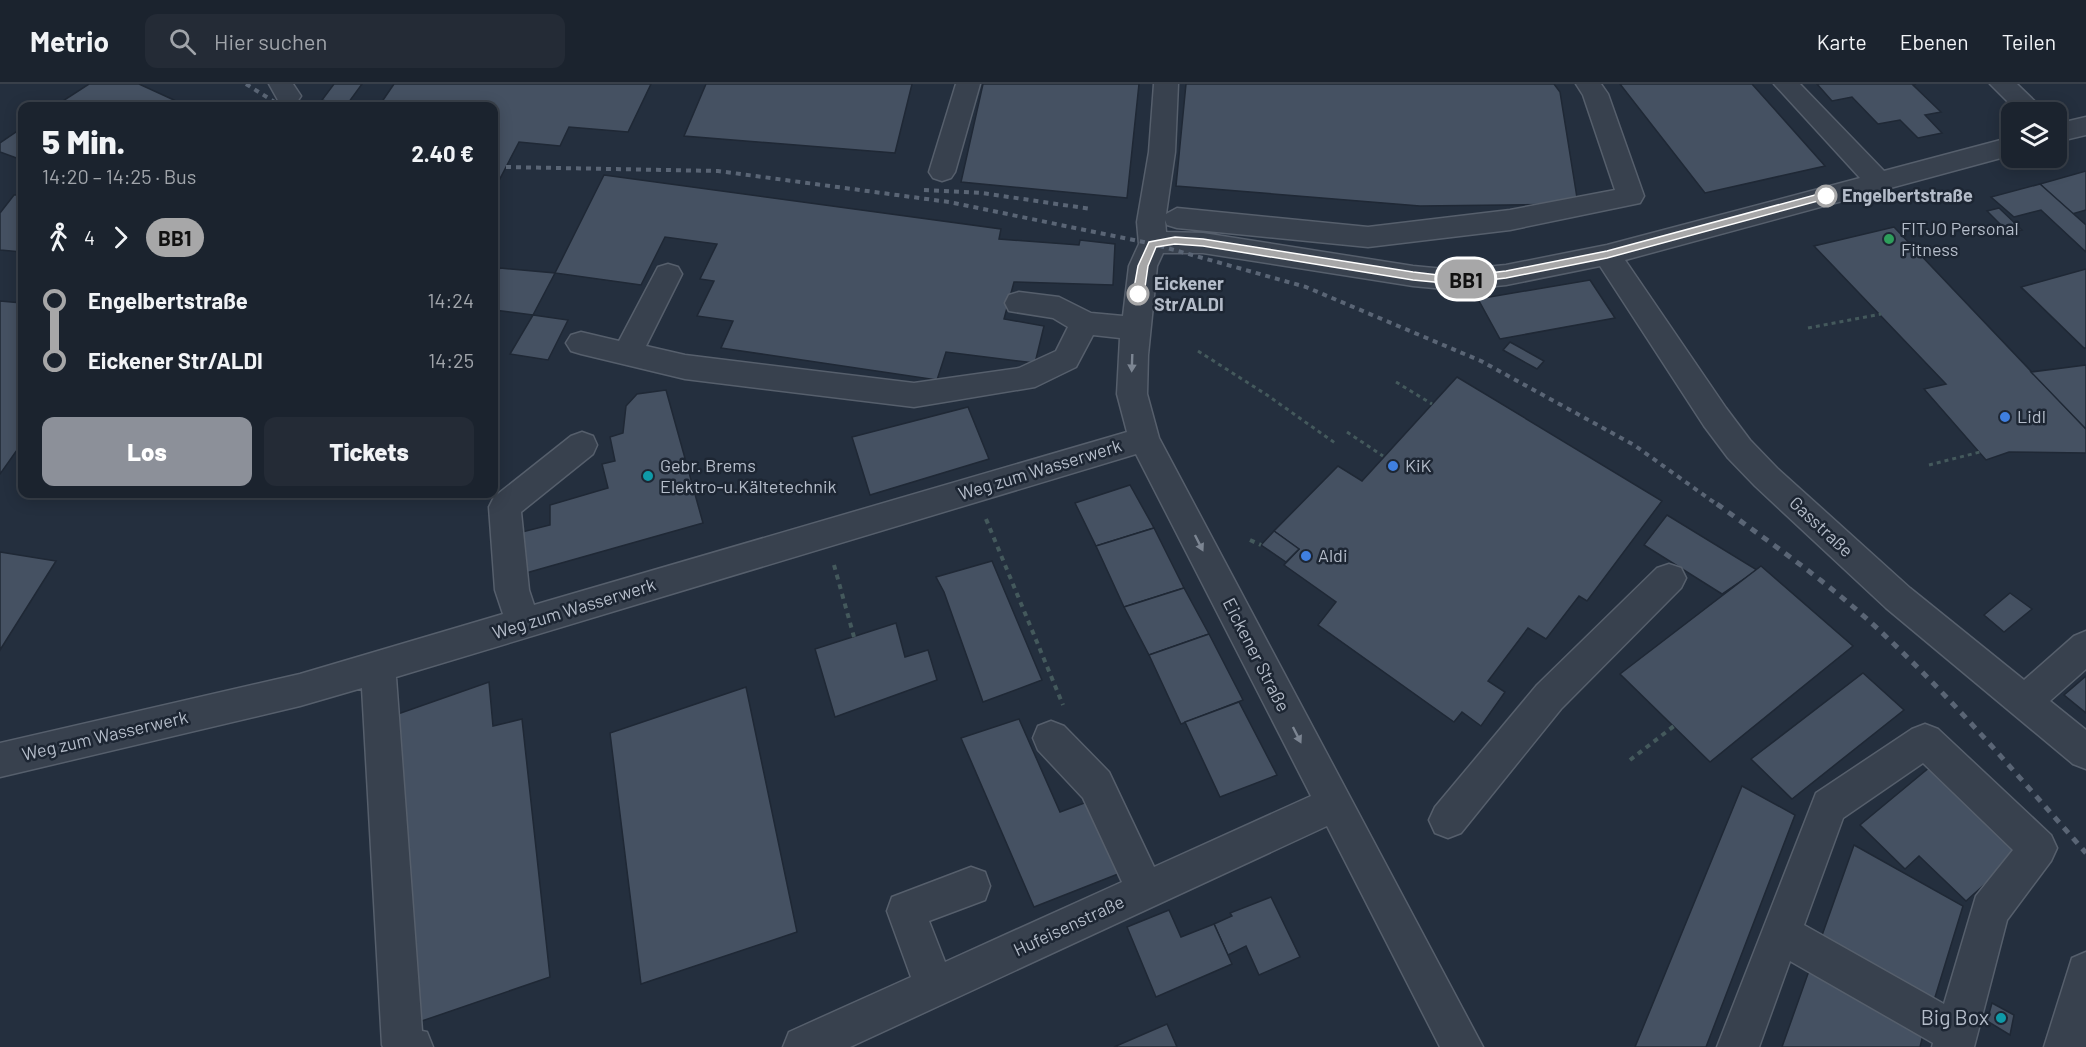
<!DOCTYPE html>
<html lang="de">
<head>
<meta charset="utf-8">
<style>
  body { margin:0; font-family:Barlow,sans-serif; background:#242b36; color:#f1f3f6; height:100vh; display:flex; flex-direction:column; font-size:22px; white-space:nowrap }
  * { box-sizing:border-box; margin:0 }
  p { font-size:20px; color:#a0a4aa }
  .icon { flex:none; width:33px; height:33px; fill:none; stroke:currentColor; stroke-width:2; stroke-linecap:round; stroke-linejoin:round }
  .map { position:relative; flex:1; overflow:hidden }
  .panel { position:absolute; left:18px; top:18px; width:480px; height:396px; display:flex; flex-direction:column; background:#1b232e; border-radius:12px; box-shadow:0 3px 15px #0003,0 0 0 2px #39404a }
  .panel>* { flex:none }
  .badge { padding:0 12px; border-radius:20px; font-size:21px; line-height:39px }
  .buttons { position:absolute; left:2001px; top:18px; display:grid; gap:12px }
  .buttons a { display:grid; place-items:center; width:66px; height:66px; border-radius:12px; background:#1b232e; box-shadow:0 3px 15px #0003,0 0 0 2px #39404a; font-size:30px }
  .map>.badge { position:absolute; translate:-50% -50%; box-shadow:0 0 0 3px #fff }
  .legs { display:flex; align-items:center; gap:9px; height:66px; padding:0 24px; font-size:20px }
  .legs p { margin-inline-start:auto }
  .head { display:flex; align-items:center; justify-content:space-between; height:102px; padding:0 24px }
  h1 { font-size:33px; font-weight:800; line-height:45px }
  .action { display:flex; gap:12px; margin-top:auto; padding:12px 24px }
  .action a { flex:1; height:69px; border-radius:12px; background:#8c9099; color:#fff; font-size:24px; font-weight:800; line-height:69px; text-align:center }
  .action a+a { background:#242b36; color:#f1f3f6 }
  ul { padding:0 24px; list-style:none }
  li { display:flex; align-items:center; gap:21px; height:60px; font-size:22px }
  li i { display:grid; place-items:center; width:9px; height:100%; margin:0 8px; background:currentColor }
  li i::after { content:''; width:15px; height:15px; margin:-8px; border:4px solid; border-radius:50%; background:#1b232e }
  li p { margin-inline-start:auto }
  li:first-child i { background:linear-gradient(#0000 50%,currentColor 0) }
  li:last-child i { background:linear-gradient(currentColor 50%,#0000 0) }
  header { display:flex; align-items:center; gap:36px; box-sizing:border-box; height:84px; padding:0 30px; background:#1b232e; border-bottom:2px solid #39404a }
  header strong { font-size:28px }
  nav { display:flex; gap:33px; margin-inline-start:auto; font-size:21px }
  .search { width:420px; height:54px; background:#242b36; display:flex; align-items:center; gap:15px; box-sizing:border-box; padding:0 21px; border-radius:12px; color:#a0a4aa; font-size:22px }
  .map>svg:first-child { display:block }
  .building { fill:#455162; stroke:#1f2835; stroke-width:1.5 }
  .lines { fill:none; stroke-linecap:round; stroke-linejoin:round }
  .minor-casing { stroke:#565f6c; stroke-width:3 }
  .path-far1 { stroke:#44595c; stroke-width:3; stroke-dasharray:4 4; stroke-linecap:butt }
  .path { stroke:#44595c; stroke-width:4; stroke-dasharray:5 5; stroke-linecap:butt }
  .minor { fill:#38414e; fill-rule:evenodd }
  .rail-far1 { stroke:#5a6575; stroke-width:4; stroke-dasharray:5 5; stroke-linecap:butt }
  .rail { stroke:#5a6575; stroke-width:5; stroke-dasharray:7 7; stroke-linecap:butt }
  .oneway { fill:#7c8592 }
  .line-1 { fill:#a7a7a8; stroke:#fff; stroke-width:1.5 }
  .stop-1-dot { fill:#fff; stroke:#a7a7a8; stroke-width:3 }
  .leisure-dot { fill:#2e9e5b; stroke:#1d2633; stroke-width:2 }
  .shop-dot { fill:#3f7fe0; stroke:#1d2633; stroke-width:2 }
  .culture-dot { fill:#0f9aa8; stroke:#1d2633; stroke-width:2 }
  .labels { text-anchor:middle; stroke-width:5; stroke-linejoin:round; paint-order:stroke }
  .stop-label { font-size:18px; font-weight:bold; fill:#b4bcc9; stroke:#1d2633; text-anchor:start }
  .poi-label { font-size:18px; fill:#b4bcc9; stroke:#1d2633; text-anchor:start }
  .street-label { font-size:18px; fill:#b4bcc9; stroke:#1d2633 }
  .near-poi-label { font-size:21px; fill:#b4bcc9; stroke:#1d2633; text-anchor:end }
</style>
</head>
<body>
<header>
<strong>Metrio</strong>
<div class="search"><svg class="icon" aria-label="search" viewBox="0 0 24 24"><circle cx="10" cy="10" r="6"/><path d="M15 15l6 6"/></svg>Hier suchen</div>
<nav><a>Karte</a><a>Ebenen</a><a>Teilen</a></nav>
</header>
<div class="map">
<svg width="2086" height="963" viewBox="0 0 2086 963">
  <rect width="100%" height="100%" fill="#242f3e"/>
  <g class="building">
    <polygon points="89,0 139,0 187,22 55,22"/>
    <polygon points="334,0 362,0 346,22 322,16"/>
    <polygon points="394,0 651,0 628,48 569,43 560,62 519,58 494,106 494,22 379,22"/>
    <polygon points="706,0 912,0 895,69 684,52"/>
    <polygon points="983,0 1139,0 1127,114 961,98"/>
    <polygon points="1186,0 1554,0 1560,8 1578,120 1420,122 1176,102"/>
    <polygon points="1620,0 1752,0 1825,82 1705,109"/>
    <polygon points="1817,0 1916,0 1913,1 1941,28 1925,31 1942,49 1918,54 1900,36 1878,40 1852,13 1832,17"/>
    <polygon points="22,44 22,76 0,68 0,59"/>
    <polygon points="2086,87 2086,126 2072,130 2040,100"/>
    <polygon points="604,91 1001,145 999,155 1079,161 1080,156 1115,160 1113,201 1014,198 1004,235 1044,242 1035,279 946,268 937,296 721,264 733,237 697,232 714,197 700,195 717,160 665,153 641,201 555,189"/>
    <polygon points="2040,100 2086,141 2086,168 2041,126 2014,133 1991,113"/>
    <polygon points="14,111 22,111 22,168 0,166 0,129"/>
    <polygon points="1999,124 2022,146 2009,149 1987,127"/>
    <polygon points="1894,143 2086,345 2086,369 2009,368 1986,376 1924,305 1946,300 1814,162"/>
    <polygon points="500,184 555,189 533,231 494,226 494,196"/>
    <polygon points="2086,185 2086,264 2084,264 2021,203"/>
    <polygon points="1590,196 1615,234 1500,255 1478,215"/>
    <polygon points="0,217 22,219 22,359 0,390"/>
    <polygon points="533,231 568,236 548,276 510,270"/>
    <polygon points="1510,258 1544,277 1537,285 1503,266"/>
    <polygon points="2086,281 2086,345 2031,288"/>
    <polygon points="1457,293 1662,417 1587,517 1579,512 1546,555 1528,544 1488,597 1505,608 1481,642 1462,628 1454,638 1318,541 1336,518 1284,481 1299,465 1274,447 1338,382 1362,397"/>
    <polygon points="666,306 703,439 526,489 518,449 550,441 550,421 608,404 602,380 615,377 610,353 623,349 626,322 637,310"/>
    <polygon points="968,323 989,375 870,411 852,353"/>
    <polygon points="1130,401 1154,444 1096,462 1075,419"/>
    <polygon points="1667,431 1757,486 1722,510 1644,461"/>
    <polygon points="1154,444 1184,504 1124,523 1096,462"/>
    <polygon points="1274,447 1299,465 1286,478 1261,461"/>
    <polygon points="0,468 56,477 0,566"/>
    <polygon points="992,477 1042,596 983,618 944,508 936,493"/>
    <polygon points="1761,482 1853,562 1710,678 1620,590"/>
    <polygon points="1184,504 1209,550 1149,571 1124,523"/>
    <polygon points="2010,509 2032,525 2004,548 1984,531"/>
    <polygon points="896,539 905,573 928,566 937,596 835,633 815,565"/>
    <polygon points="1209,550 1243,616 1181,640 1149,571"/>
    <polygon points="1863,589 1904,626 1792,715 1751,675"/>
    <polygon points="2086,592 2086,629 2064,611"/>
    <polygon points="489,598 493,642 522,635 550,893 416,939 395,631"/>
    <polygon points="746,603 797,848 641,900 610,649"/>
    <polygon points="1239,618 1277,691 1220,713 1185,638"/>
    <polygon points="1019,635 1060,728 1087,718 1118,790 1034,823 961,654"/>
    <polygon points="1930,683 2022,767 1966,817 1919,772 1905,785 1860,741"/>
    <polygon points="1742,702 1795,731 1706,963 1635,963"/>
    <polygon points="1854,761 1963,822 1932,923 1820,857"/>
    <polygon points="1271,813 1300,873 1259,891 1246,862 1228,871 1214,840 1232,832 1230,829"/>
    <polygon points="1169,826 1181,853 1214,840 1232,880 1156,913 1127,843"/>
    <polygon points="1810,884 1923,951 1920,963 1782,963"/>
    <polygon points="1992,919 2014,931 2010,951 1987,937"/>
    <polygon points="1167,940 1177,963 1114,963"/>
  </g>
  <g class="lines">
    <defs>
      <g id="minor">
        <polygon points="269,0 293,0 301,12 297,18 288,20 279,18"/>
        <polygon points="956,0 980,0 955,88 951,94 942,97 933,94 929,88"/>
        <polygon points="1154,0 1178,0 1175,68 1166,130 1177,124 1368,143 1510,126 1615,106 1583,11 1576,0 1601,0 1608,10 1644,112 1640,119 1510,146 1368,163 1177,144 1167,141 1165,136 1166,148 1203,149 1413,182 1455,186 1506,181 1607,161 1860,94 1774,0 1800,0 1884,87 2012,53 2012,71 1625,176 1726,324 1750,356 1777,384 1910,504 2024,596 2074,552 2086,547 2086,585 2050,617 2086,646 2086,685 2073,680 1886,524 1755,402 1728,374 1704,342 1600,182 1506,201 1455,206 1413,202 1203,169 1163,169 1157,182 1148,271 1147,310 1159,354 1483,963 1440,963 1327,742 850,963 783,963 789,948 911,893 887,827 892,813 971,783 985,788 990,802 985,816 929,837 945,878 1122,798 1083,714 1038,666 1033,654 1038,642 1051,637 1064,642 1109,688 1154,783 1311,712 1136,370 396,593 422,947 427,948 433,963 383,963 382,961 362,604 300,622 0,693 0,659 300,590 503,530 495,506 489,423 494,413 571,352 582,348 593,352 597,361 593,370 521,428 529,506 534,521 1127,348 1117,310 1120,254 1093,251 1076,283 1035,303 914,323 685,295 581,270 571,267 566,259 571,251 581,248 619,257 658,183 668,180 678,183 682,190 646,262 685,271 914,299 1019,284 1056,267 1068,243 1053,234 1009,227 1005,219 1009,211 1019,208 1059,213 1091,229 1123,232 1129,182 1139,160 1137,138 1149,68"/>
        <polygon points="1990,0 2017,0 2046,28 2018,28"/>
        <polygon points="2086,33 2086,51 2056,58 2056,40"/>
        <polygon points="1669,480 1681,484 1686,494 1681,504 1561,625 1461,749 1448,754 1435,749 1429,736 1435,723 1537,601 1657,484"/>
        <path d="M1925,640L1938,645L2051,751L2057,764L2051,777L2007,836L1974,963H1932L1933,959L1790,877L1759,963H1717L1816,709L1912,645ZM1923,679L2013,766L1976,812L1944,920L1804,841L1843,734Z"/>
        <polygon points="2086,868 2086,963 2044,963 2072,874"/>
      </g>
    </defs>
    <use href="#minor" class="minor-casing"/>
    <g class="path-far1">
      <polyline points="1808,244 1881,230"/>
      <polyline points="1198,267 1267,311 1335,359"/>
      <polyline points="1396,298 1432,320"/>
      <polyline points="1347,348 1383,372"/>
      <polyline points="1929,381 1980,368"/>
    </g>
    <g class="path">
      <polyline points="986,435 1063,621"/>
      <polyline points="1250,456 1261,461"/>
      <polyline points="834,481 854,553"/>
      <polyline points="1630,676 1674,642"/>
    </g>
    <use href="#minor" class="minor"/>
    <g class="rail-far1">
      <polyline points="246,0 281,22"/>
      <polyline points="506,83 718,87 949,118 1153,160 1306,203 1481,277 1634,361 1719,422"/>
      <polyline points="924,106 982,109 1091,125"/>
    </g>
    <path class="rail" d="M1717,420C1772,460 1829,499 1879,546C1953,615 2019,693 2086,769"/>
  </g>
  <defs><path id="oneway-solid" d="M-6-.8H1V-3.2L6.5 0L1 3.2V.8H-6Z" transform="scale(1.5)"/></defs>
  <g class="oneway">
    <use href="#oneway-solid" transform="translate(1132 279) rotate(92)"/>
    <use href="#oneway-solid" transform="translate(1199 459) rotate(63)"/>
    <use href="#oneway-solid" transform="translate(1297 651) rotate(63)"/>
  </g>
  <polygon class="line-1" points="1826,108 1829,109 1829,114 1607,174 1506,194 1455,200 1413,196 1203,162 1175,160 1156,163 1148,182 1144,210 1138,214 1133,210 1138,182 1149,158 1175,153 1203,155 1413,188 1455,193 1506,187 1607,167"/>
  <g class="stop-1-dot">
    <circle cx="1826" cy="112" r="10"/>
    <circle cx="1138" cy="210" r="10"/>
  </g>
  <circle class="leisure-dot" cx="1889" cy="155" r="6"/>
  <g class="shop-dot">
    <circle cx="2005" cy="333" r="6"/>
    <circle cx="1393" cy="382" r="6"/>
    <circle cx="1306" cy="472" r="6"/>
  </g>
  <g class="culture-dot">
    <circle cx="648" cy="392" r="6"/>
    <circle cx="2001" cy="934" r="6"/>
  </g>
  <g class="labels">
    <g class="stop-label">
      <text x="1842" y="118">Engelbertstraße</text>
      <text x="1154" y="206">Eickener<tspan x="1154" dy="21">Str/ALDI</tspan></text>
    </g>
    <g class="poi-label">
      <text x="1901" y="151">FITJO Personal<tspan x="1901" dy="21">Fitness</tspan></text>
      <text x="2017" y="339">Lidl</text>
      <text x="660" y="388">Gebr. Brems<tspan x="660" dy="21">Elektro-u.Kältetechnik</tspan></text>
      <text x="1405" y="388">KiK</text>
      <text x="1318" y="478">Aldi</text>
    </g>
    <g class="street-label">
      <text transform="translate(1040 386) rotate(-17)" y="6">Weg zum Wasserwerk</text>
      <text transform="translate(1821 443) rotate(43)" y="6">Gasstraße</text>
      <text transform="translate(574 525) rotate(-17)" y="6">Weg zum Wasserwerk</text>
      <text transform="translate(1256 571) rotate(63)" y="6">Eickener Straße</text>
      <text transform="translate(105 652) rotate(-13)" y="6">Weg zum Wasserwerk</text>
      <text transform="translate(1069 842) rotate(-25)" y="6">Hufeisenstraße</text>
    </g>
    <g class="near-poi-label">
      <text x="1989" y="941">Big Box</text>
    </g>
  </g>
</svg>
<div class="buttons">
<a><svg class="icon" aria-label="layers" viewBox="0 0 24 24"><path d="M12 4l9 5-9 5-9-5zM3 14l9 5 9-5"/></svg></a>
</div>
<b class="badge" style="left:1466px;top:195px;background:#a7a7a8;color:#111">BB1</b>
<section class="panel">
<div class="head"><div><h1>5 Min.</h1><p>14:20 – 14:25 · Bus</p></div><b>2.40 €</b></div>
<div class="legs"><svg class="icon" aria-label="walk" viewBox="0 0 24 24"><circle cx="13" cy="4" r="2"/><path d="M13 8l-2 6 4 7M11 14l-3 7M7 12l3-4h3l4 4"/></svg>4<svg class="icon" aria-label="forward" viewBox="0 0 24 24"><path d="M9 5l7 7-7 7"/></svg><b class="badge" style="background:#a7a7a8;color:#111">BB1</b></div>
<ul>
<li><i style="color:#a7a7a8"></i><b>Engelbertstraße</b><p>14:24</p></li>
<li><i style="color:#a7a7a8"></i><b>Eickener Str/ALDI</b><p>14:25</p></li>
</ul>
<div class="action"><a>Los</a><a>Tickets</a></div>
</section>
</div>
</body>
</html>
